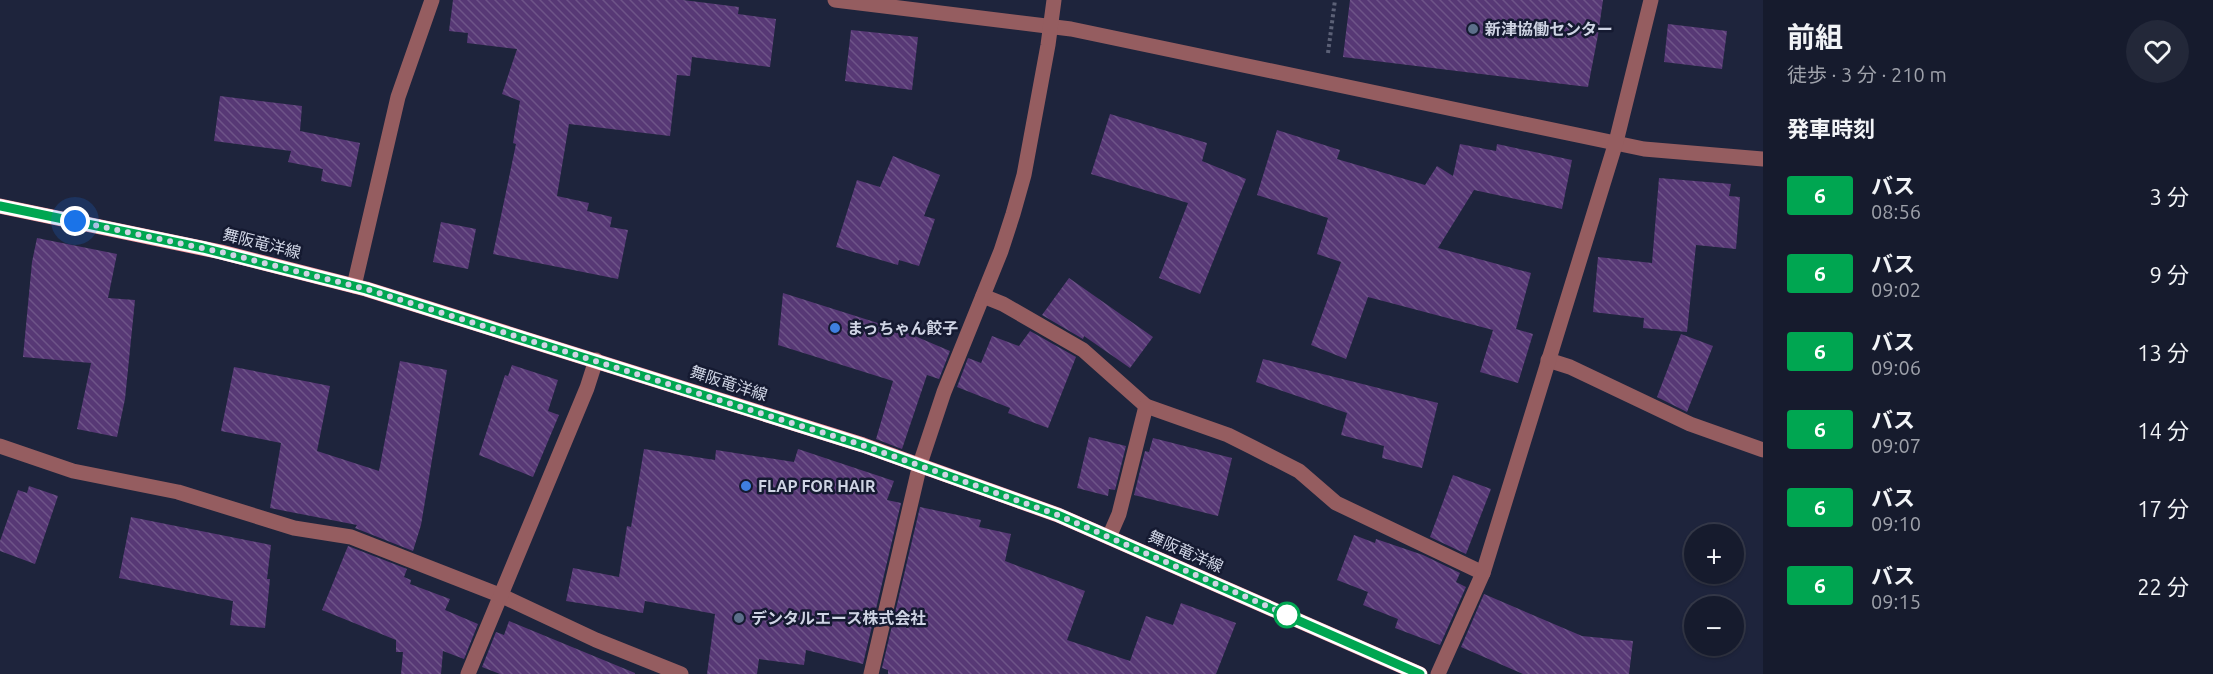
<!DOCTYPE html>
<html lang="ja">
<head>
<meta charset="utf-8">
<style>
  body { margin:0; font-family:Ubuntu,"Noto Sans JP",sans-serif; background:#232839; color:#f1f3f6; height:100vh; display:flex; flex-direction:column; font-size:22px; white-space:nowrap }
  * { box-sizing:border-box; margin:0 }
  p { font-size:20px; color:#9ea1aa }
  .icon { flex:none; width:33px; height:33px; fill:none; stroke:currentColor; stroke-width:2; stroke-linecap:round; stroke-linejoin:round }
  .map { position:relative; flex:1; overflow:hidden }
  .sheet { display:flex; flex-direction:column; background:#161b2d; width:450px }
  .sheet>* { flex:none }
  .badge { padding:0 12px; border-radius:4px; font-size:21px; line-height:39px }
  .controls { position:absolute; left:1684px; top:524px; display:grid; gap:12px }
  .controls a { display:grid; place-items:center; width:60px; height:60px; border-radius:50%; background:#161b2d; box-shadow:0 2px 4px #0004,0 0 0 2px #353949; font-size:30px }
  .you { position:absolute; width:30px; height:30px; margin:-15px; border:4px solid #fff; border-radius:50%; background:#1a73e8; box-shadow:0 0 0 9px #1a73e833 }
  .map>.badge { position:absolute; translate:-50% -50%; box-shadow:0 0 0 3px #fff }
  h2 { padding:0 24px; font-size:22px; line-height:54px }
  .round { display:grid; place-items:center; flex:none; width:63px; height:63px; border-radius:32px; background:#232839 }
  .overview { display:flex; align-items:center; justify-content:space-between; height:102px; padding:0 24px }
  h1 { font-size:28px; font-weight:700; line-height:45px }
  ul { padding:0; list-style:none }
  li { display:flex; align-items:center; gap:18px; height:78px; padding:0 24px }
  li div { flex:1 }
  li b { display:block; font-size:22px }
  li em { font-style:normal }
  li .badge { min-width:66px; font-weight:700; text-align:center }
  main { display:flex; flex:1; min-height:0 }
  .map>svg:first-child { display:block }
  .building { fill:url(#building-back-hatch) }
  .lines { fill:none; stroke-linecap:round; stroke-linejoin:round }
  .path { stroke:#5c6177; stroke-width:4; stroke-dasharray:3 3; stroke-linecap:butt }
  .minor { stroke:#955d60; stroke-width:15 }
  .major { stroke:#f99ca1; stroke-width:15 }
  .line-casing { stroke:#fff; stroke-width:14 }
  .line { stroke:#00a651; stroke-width:9 }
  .walk { stroke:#cfd4e4; stroke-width:6; stroke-dasharray:0 10.8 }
  .service-dot { fill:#5c6f8a; stroke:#151a31; stroke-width:2 }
  .shop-dot { fill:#3f7fe0; stroke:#151a31; stroke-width:2 }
  .stop-dot { fill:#fff; stroke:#00a651; stroke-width:3 }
  .labels { text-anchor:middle; stroke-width:5; stroke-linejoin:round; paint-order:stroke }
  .poi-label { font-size:16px; font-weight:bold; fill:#cfd4e4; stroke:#151a31; text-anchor:start }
  .street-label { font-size:16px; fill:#cfd4e4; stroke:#151a31 }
</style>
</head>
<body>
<main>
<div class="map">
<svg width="1763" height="674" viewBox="0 0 1763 674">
  <defs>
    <pattern id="building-back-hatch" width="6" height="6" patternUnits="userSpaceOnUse" patternTransform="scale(1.5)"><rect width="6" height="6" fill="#573875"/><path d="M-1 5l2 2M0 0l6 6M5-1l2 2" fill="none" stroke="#6e5488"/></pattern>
  </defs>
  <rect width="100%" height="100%" fill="#1e243c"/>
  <g class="building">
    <polygon points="453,0 683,0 739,7 738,14 776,19 770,67 692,57 690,76 677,75 670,136 569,124 557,196 589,203 587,211 612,217 610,227 628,230 618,279 493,254 516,144 513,143 520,101 502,94 517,49 467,43 468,33 449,31"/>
    <polygon points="1350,0 1603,0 1598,35 1588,87 1343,57"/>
    <polygon points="1668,24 1727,31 1722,69 1664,62"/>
    <polygon points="851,30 918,37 912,90 845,81"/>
    <polygon points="220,96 302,106 300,131 360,143 351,187 321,181 323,169 288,162 291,151 214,141"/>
    <polygon points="1110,114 1207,143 1202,161 1246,179 1200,294 1159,278 1188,203 1091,174"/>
    <polygon points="1277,130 1340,150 1337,159 1425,185 1437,166 1453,176 1460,144 1496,151 1497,144 1572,160 1562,209 1474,190 1438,248 1531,273 1516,329 1533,334 1518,383 1480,372 1493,330 1368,297 1346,359 1311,345 1341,262 1317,254 1328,218 1257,195"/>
    <polygon points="893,156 940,175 924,216 935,219 919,266 899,260 898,265 836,247 857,180 880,187"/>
    <polygon points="1659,178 1731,184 1729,196 1740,197 1736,249 1696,245 1687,332 1643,328 1644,318 1593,312 1598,257 1652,263"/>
    <polygon points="441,222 476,229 468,269 433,262"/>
    <polygon points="37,238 117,254 108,298 135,300 125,399 117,437 77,429 91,363 23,357 32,262"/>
    <polygon points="1069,278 1153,337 1130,368 1084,336 1083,339 1042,315"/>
    <polygon points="783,293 903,331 950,351 939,379 927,375 902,449 876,439 893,381 778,345"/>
    <polygon points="1030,331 1076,357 1048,428 1008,413 1010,408 957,387 968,358 981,363 992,336 1019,346"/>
    <polygon points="1681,334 1713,346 1687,412 1657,397"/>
    <polygon points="1263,359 1438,403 1422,468 1382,458 1384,446 1341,435 1347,413 1256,382"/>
    <polygon points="400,361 447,370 421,525 413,551 355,528 357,525 270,508 281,443 221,431 234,367 330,386 317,451 379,471"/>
    <polygon points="512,365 558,380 548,411 559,415 533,477 479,455 505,375 508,376"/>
    <polygon points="1089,437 1126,446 1115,490 1109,489 1108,496 1077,488"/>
    <polygon points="1153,438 1232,458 1218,516 1134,495 1145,451 1149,452"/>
    <polygon points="644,449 715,460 716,450 794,462 798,449 894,481 887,500 901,503 863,664 806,650 804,665 759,659 757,674 707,674 715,614 645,601 643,613 566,601 573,568 619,577 627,526 631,527"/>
    <polygon points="1453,475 1491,489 1466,554 1430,537"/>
    <polygon points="29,486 58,496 35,564 0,551 0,541 18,490 27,493"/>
    <polygon points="920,507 981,520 979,527 1011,534 1005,561 1085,591 1067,640 1130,661 1146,616 1173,625 1181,603 1236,623 1216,674 888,674 888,670 882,668"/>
    <polygon points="131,517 271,545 267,579 270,579 265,628 230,625 233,601 119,578"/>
    <polygon points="1354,535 1375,543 1376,539 1423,555 1460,573 1456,582 1466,587 1440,645 1395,628 1398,619 1363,605 1368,592 1337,580"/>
    <polygon points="348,546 407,569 404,577 411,580 410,584 450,599 445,610 478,624 464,659 443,651 441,674 401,674 403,652 396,652 396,640 322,610"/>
    <polygon points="1484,594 1582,636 1633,641 1629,674 1523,674 1461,647"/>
    <polygon points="509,621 635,673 635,674 500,674 482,667 496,632 504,635"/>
  </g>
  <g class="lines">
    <polyline class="path" points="1328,53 1335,0"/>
    <g class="minor">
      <polyline points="835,0 1071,29 1644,149 1763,159"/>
      <polyline points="354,286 398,97 432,0"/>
      <polyline points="983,296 1003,304 1083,350 1146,406 1228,435 1252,447 1299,471 1336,503 1483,573"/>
      <polyline points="1548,360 1570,367 1690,424 1763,450"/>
      <polyline points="0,446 73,471 178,492 294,528 351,537 502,596 596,640 681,674"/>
      <polyline points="1109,537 1119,514 1146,406"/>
      <polyline points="468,674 587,388 596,360"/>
      <polyline points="871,674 920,464 944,392 1001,251 1013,214 1024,175 1048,45 1054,0"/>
      <polyline points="1438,674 1483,573 1616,142 1651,0"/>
    </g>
    <polyline class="major" points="0,206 221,252 366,289 863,445 1058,515 1420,674"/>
  </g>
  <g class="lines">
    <defs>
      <polyline id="line" points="0,206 203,248 366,289 862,445 1058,515 1420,674"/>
    </defs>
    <use href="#line" class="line-casing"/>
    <use href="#line" class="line"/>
    <polyline class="walk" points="75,221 221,252 366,289 862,445 1058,515 1292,617 1287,615"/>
  </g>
  <g class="service-dot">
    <circle cx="1473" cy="29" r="6"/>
    <circle cx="739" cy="618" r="6"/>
  </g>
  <g class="shop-dot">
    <circle cx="835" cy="328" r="6"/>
    <circle cx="746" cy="486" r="6"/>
  </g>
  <circle class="stop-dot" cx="1287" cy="615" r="12"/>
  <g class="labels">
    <g class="poi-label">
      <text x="1485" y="35">新津協働センター</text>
      <text x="847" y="334">まっちゃん餃子</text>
      <text x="758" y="492">FLAP FOR HAIR</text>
      <text x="751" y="624">デンタルエース株式会社</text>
    </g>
    <g class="street-label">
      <text transform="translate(262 243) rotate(14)" y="6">舞阪竜洋線</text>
      <text transform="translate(729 383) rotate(18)" y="6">舞阪竜洋線</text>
      <text transform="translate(1186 551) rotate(24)" y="6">舞阪竜洋線</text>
    </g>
  </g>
</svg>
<div class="controls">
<a>+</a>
<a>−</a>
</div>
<div class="you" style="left:75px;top:221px"></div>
</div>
<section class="sheet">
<div class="overview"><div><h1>前組</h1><p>徒歩 · 3 分 · 210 m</p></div><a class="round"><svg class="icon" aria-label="heart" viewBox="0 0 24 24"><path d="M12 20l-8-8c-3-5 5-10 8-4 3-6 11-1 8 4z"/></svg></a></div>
<h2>発車時刻</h2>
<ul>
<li><span class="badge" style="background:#00a651;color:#fff">6</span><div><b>バス</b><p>08:56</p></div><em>3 分</em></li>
<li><span class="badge" style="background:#00a651;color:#fff">6</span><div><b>バス</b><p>09:02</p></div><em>9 分</em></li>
<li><span class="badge" style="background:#00a651;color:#fff">6</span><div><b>バス</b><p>09:06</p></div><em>13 分</em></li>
<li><span class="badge" style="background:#00a651;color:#fff">6</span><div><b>バス</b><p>09:07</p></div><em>14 分</em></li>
<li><span class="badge" style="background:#00a651;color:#fff">6</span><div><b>バス</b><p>09:10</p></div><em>17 分</em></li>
<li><span class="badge" style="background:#00a651;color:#fff">6</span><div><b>バス</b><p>09:15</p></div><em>22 分</em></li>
</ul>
</section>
</main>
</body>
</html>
